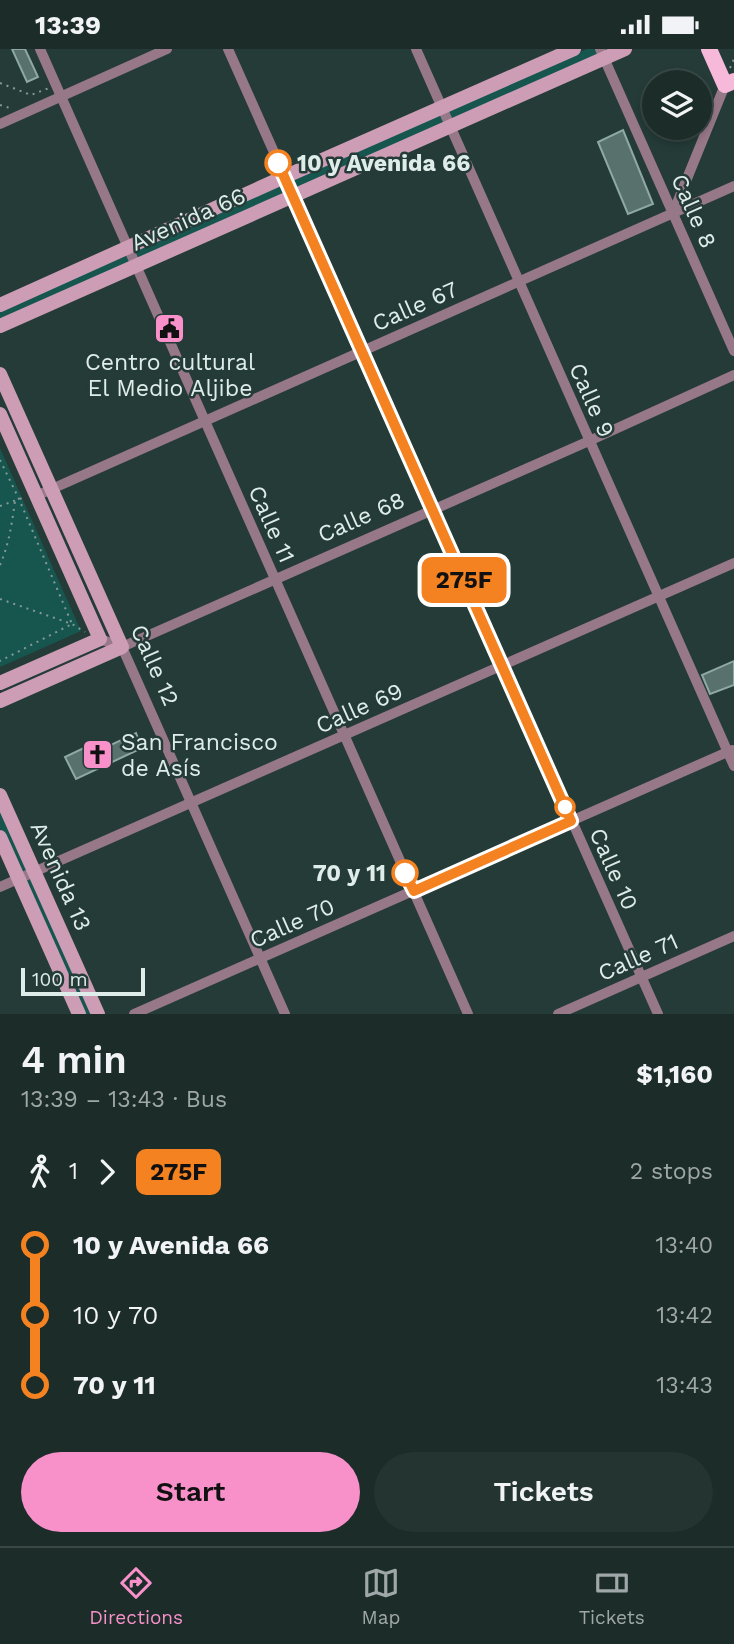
<!DOCTYPE html>
<html lang="en">
<head>
<meta charset="utf-8">
<style>
  body { margin:0; font-family:"Work Sans",sans-serif; background:#243431; color:#f1f3f6; height:100vh; display:flex; flex-direction:column; font-size:26px; white-space:nowrap }
  * { box-sizing:border-box; margin:0 }
  p { font-size:23px; color:#a0a7a8 }
  .icon { flex:none; width:38px; height:38px; fill:none; stroke:currentColor; stroke-width:2; stroke-linecap:round; stroke-linejoin:round }
  .map { position:relative; height:965px; overflow:hidden }
  .sheet { display:flex; flex-direction:column; background:#1b2c29; flex:1 }
  .sheet>* { flex:none }
  .badge { padding:0 14px; border-radius:10px; font-size:24px; line-height:46px }
  .buttons { position:absolute; left:642px; top:21px; display:grid; gap:14px }
  .buttons a { display:grid; place-items:center; width:70px; height:70px; border-radius:50%; background:#1b2c29; box-shadow:0 4px 10px #0003,0 0 0 2px #394846; font-size:35px }
  .scale { position:absolute; left:21px; bottom:18px; width:124px; box-sizing:border-box; padding-left:7px; border:4px solid #dfedea; border-top:0; font-size:19px; line-height:24px; white-space:nowrap; color:#dfedea; -webkit-text-stroke:5px #243b37; paint-order:stroke }
  .map>.badge { position:absolute; translate:-50% -50%; box-shadow:0 0 0 4px #fff }
  .legs { display:flex; align-items:center; gap:10px; height:77px; padding:0 21px; font-size:23px }
  .legs p { margin-inline-start:auto }
  .overview { display:flex; align-items:center; justify-content:space-between; height:119px; padding:0 21px }
  h1 { font-size:38px; font-weight:600; line-height:52px }
  .action { display:flex; gap:14px; margin-top:auto; padding:14px 21px }
  .action a { flex:1; height:80px; border-radius:42px; background:#f890ca; color:#111; font-size:28px; font-weight:600; line-height:80px; text-align:center }
  .action a+a { background:#243431; color:#f1f3f6 }
  ul { padding:0 21px; list-style:none }
  li { display:flex; align-items:center; gap:24px; height:70px; font-size:26px }
  li i { display:grid; place-items:center; width:10px; height:100%; margin:0 9px; background:currentColor }
  li i::after { content:''; width:18px; height:18px; margin:-9px; border:5px solid; border-radius:50%; background:#1b2c29 }
  li p { margin-inline-start:auto }
  li:first-child i { background:linear-gradient(#0000 50%,currentColor 0) }
  li:last-child i { background:linear-gradient(currentColor 50%,#0000 0) }
  .status { display:flex; justify-content:space-between; align-items:center; height:49px; padding:0 35px; background:#1b2c29; direction:ltr }
  .status svg { height:19px; fill:currentColor }
  .menu { display:flex; justify-content:space-around; align-items:center; height:98px; border-top:2px solid #394846; background:#1b2c29; font-size:19px; color:#a0a7a8 }
  .menu a { display:grid; justify-items:center; gap:4px }
  .menu .selected { color:#f890ca }
  .map>svg:first-child { display:block }
  .green { fill:#16564f }
  .building { fill:#59716d; stroke:#8ea8a3; stroke-width:2 }
  .lines { fill:none; stroke-linecap:round; stroke-linejoin:round }
  .path { stroke:#879996; stroke-width:2; stroke-dasharray:2 5; stroke-linecap:butt }
  .street { stroke:#977888; stroke-width:10 }
  .secondary { stroke:#cd9db6; stroke-width:14 }
  .primary { stroke:#f7b9da; stroke-width:16 }
  .line-1-casing { stroke:#fff; stroke-width:16 }
  .line-1 { stroke:#f58220; stroke-width:10 }
  .stop-1-dot { fill:#fff; stroke:#f58220; stroke-width:3.5 }
  .labels { text-anchor:middle; stroke-width:5; stroke-linejoin:round; paint-order:stroke }
  .stop-label { font-size:23px; font-weight:bold; fill:#dfedea; stroke:#243b37; text-anchor:start }
  .street-label { font-size:23px; fill:#dfedea; stroke:#243b37 }
  .poi-label { font-size:23px; fill:#dfedea; stroke:#243b37 }
</style>
</head>
<body>
<div class="status"><b>13:39</b><svg viewBox="0 0 49 12"><path d="M0 12V9h3v3zM5 12V6h3v6zM10 12V3h3v9zM15 12V0h3v12zM26 1h20v11H26zM47 4h2v5h-2z"/></svg></div>
<div class="map">
<svg width="734" height="965" viewBox="0 0 734 965">
  <rect width="100%" height="100%" fill="#243b37"/>
  <g class="green">
    <polygon points="587,0 616,0 0,271 0,260"/>
    <polygon points="0,399 81,582 0,618"/>
    <polygon points="0,760 91,965 83,965 0,779"/>
  </g>
  <g class="building">
    <polygon points="12,0 25,0 38,28 27,33"/>
    <polygon points="623,81 653,155 628,165 598,93"/>
    <polygon points="734,612 734,636 710,645 702,626"/>
    <polygon points="136,684 142,699 76,730 65,708 90,696 94,704"/>
  </g>
  <g class="lines">
    <g class="path">
      <polyline points="730,19 734,10"/>
      <polyline points="0,34 31,46 49,39"/>
      <polyline points="0,56 13,60"/>
      <polyline points="0,411 19,450 72,575 0,612"/>
      <polyline points="0,457 25,448"/>
      <path d="M0,516C9,495 12,474 15,452"/>
      <polyline points="0,550 72,575 85,583"/>
    </g>
    <g class="street">
      <polyline points="40,0 468,965"/>
      <polyline points="228,0 658,965"/>
      <polyline points="416,0 734,717"/>
      <polyline points="600,0 734,302"/>
      <polyline points="0,75 167,0"/>
      <polyline points="673,164 725,36"/>
      <polyline points="36,447 734,137"/>
      <polyline points="100,590 122,598 589,392 734,326"/>
      <polyline points="122,598 285,965"/>
      <polyline points="0,838 734,514"/>
      <polyline points="134,965 732,701"/>
      <polyline points="558,965 734,887"/>
    </g>
    <g class="secondary">
      <polyline points="0,256 284,128 574,0"/>
      <polyline points="0,277 625,0"/>
      <polyline points="0,325 122,598 0,652"/>
      <polyline points="0,365 100,590 0,634"/>
      <polyline points="0,746 98,965"/>
      <polyline points="0,788 79,965"/>
    </g>
    <polyline class="primary" points="709,0 725,36 734,32"/>
  </g>
  <g class="lines">
    <defs>
      <polyline id="line-1" points="278,114 571,772 414,842 405,824"/>
    </defs>
    <use href="#line-1" class="line-1-casing"/>
    <use href="#line-1" class="line-1"/>
  </g>
  <defs>
    <symbol id="civic-square" viewBox="-11 -11 22 22"><rect x="-9" y="-9" width="18" height="18" rx="4" fill="#f890ca" stroke="#243b37"/><path d="M-.6-6.5H3V-4.5H.6V-3L4-1V1h2V6H-6V1h2V-1L-.6-3ZM-1.2 2.5V6h2.4V2.5Z" fill="#111"/></symbol>
    <symbol id="church-square" viewBox="-11 -11 22 22"><rect x="-9" y="-9" width="18" height="18" rx="4" fill="#f890ca" stroke="#243b37"/><path d="M-1.2-6h2.4v3.5h3.3v2.4h-3.3V6h-2.4V-.1h-3.3v-2.4h3.3Z" fill="#111"/></symbol>
  </defs>
  <g fill-rule="evenodd">
    <use href="#civic-square" x="152" y="262" width="35" height="35"/>
    <use href="#church-square" x="80" y="688" width="35" height="35"/>
  </g>
  <g class="stop-1-dot">
    <circle cx="278" cy="114" r="12"/>
    <circle cx="565" cy="758" r="9"/>
    <circle cx="405" cy="824" r="12"/>
  </g>
  <g class="labels">
    <g class="stop-label">
      <text x="297" y="122">10 y Avenida 66</text>
      <text x="386" y="832" text-anchor="end">70 y 11</text>
    </g>
    <g class="street-label">
      <text transform="translate(694 162) rotate(66)" y="8">Calle 8</text>
      <text transform="translate(188 170) rotate(-24)" y="8">Avenida 66</text>
      <text transform="translate(415 257) rotate(-24)" y="8">Calle 67</text>
      <text transform="translate(592 351) rotate(66)" y="8">Calle 9</text>
      <text transform="translate(361 468) rotate(-24)" y="8">Calle 68</text>
      <text transform="translate(272 475) rotate(66)" y="8">Calle 11</text>
      <text transform="translate(155 616) rotate(66)" y="8">Calle 12</text>
      <text transform="translate(359 659) rotate(-24)" y="8">Calle 69</text>
      <text transform="translate(614 820) rotate(66)" y="8">Calle 10</text>
      <text transform="translate(61 827) rotate(66)" y="8">Avenida 13</text>
      <text transform="translate(292 874) rotate(-24)" y="8">Calle 70</text>
      <text transform="translate(638 908) rotate(-24)" y="8">Calle 71</text>
    </g>
    <g class="poi-label">
      <text x="170" y="321">Centro cultural<tspan x="170" dy="26">El Medio Aljibe</tspan></text>
      <text x="121" y="701" text-anchor="start">San Francisco<tspan x="121" dy="26">de Asís</tspan></text>
    </g>
  </g>
</svg>
<div class="buttons">
<a><svg class="icon" aria-label="layers" viewBox="0 0 24 24"><path d="M12 4l9 5-9 5-9-5zM3 14l9 5 9-5"/></svg></a>
</div>
<div class="scale">100 m</div>
<b class="badge" style="left:464px;top:531px;background:#f58220;color:#111">275F</b>
</div>
<section class="sheet">
<div class="overview"><div><h1>4 min</h1><p>13:39 – 13:43 · Bus</p></div><b>$1,160</b></div>
<div class="legs"><svg class="icon" aria-label="walk" viewBox="0 0 24 24"><circle cx="13" cy="4" r="2"/><path d="M13 8l-2 6 4 7M11 14l-3 7M7 12l3-4h3l4 4"/></svg>1<svg class="icon" aria-label="forward" viewBox="0 0 24 24"><path d="M9 5l7 7-7 7"/></svg><b class="badge" style="background:#f58220;color:#111">275F</b><p>2 stops</p></div>
<ul>
<li><i style="color:#f58220"></i><b>10 y Avenida 66</b><p>13:40</p></li>
<li><i style="color:#f58220"></i><span>10 y 70</span><p>13:42</p></li>
<li><i style="color:#f58220"></i><b>70 y 11</b><p>13:43</p></li>
</ul>
<div class="action"><a>Start</a><a>Tickets</a></div>
</section>
<nav class="menu">
<a class="selected"><svg class="icon" aria-label="directions" viewBox="0 0 24 24"><path d="M12 3l9 9-9 9-9-9zM9 14v-3h6M13 9l2 2-2 2"/></svg>Directions</a>
<a><svg class="icon" aria-label="map" viewBox="0 0 24 24"><path d="M3 6l6-2 6 2 6-2v14l-6 2-6-2-6 2zM9 4v14M15 6v14"/></svg>Map</a>
<a><svg class="icon" aria-label="tickets" viewBox="0 0 24 24"><path d="M3 7h18v10H3zM15 7v10"/></svg>Tickets</a>
</nav>
</body>
</html>
